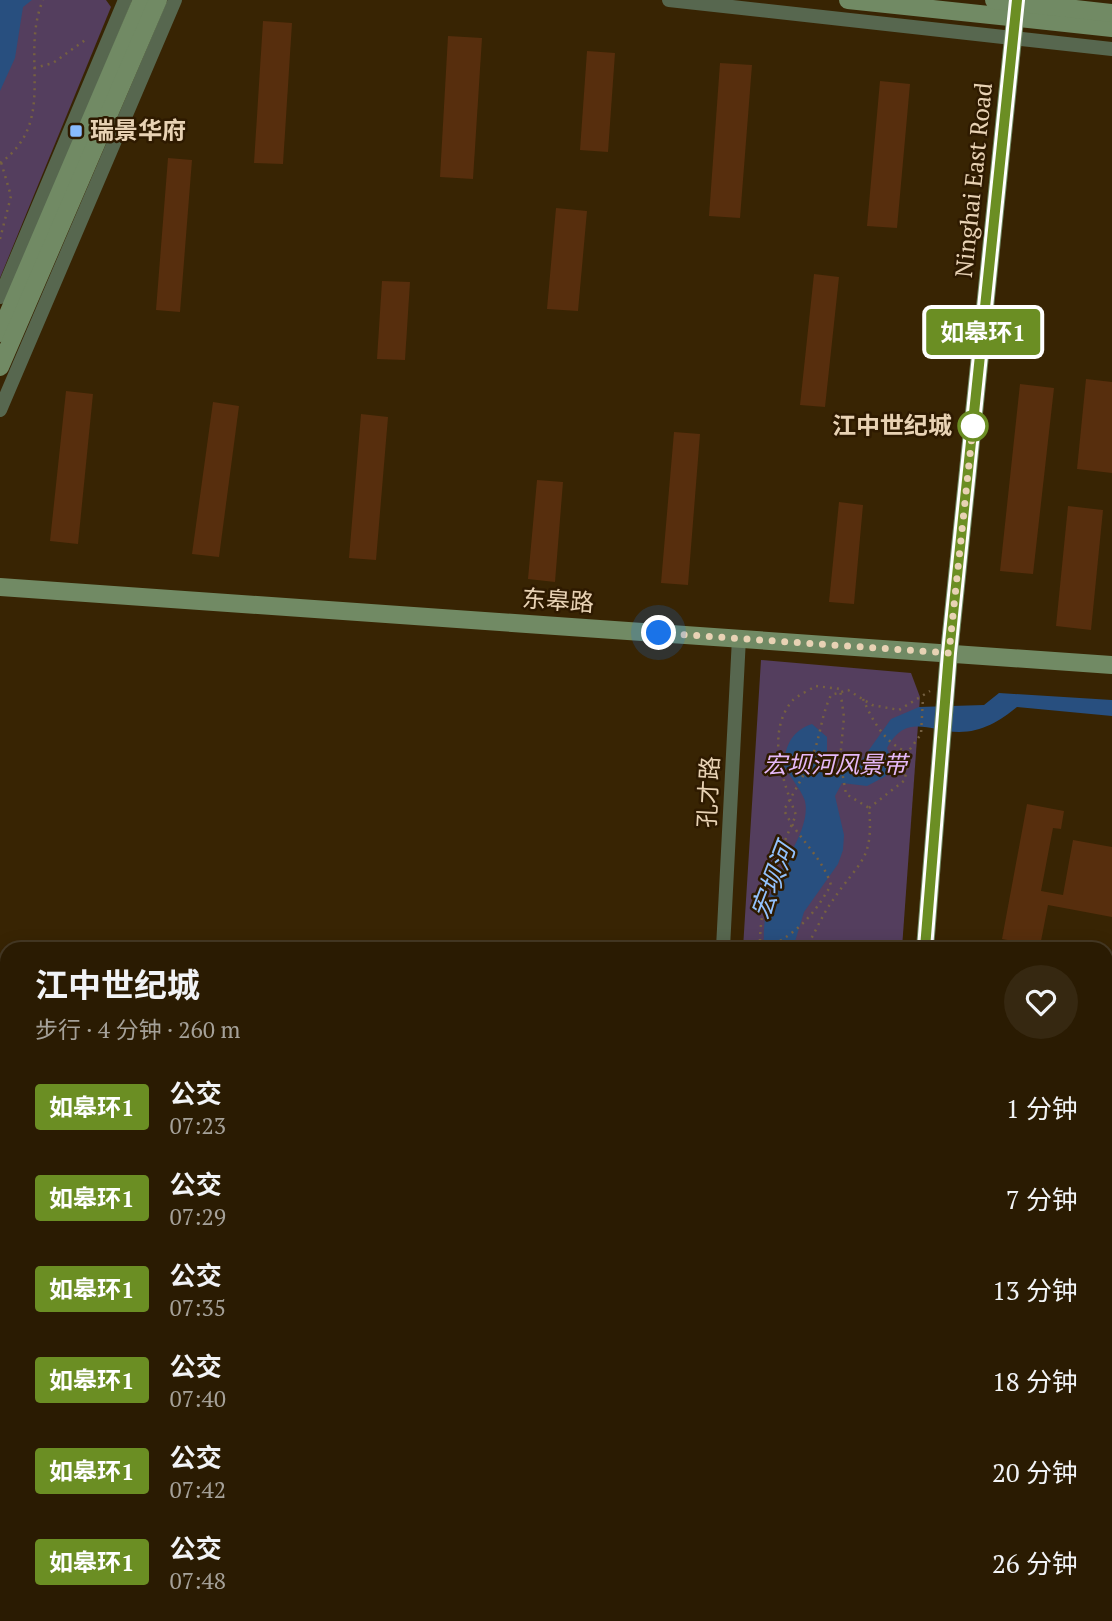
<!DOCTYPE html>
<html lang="zh">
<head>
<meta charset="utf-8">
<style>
  body { margin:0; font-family:"PT Serif","Noto Sans SC",serif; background:#362811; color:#f1f3f6; height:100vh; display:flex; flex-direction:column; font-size:26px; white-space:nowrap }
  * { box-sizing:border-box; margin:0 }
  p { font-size:23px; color:#a5a199 }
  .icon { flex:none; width:38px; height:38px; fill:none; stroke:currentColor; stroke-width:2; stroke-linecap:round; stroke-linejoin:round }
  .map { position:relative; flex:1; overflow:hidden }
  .sheet { position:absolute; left:0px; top:942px; width:1113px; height:681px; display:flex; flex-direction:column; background:#2a1b02; border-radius:21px 21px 0 0; box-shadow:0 4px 18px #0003,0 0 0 2px #463924 }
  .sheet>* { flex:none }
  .badge { padding:0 14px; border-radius:5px; font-size:24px; line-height:46px }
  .you { position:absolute; width:35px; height:35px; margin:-18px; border:5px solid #fff; border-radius:50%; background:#1a73e8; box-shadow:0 0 0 10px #1a73e833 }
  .map>.badge { position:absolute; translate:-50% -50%; box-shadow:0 0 0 4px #fff }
  .round { display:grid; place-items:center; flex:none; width:74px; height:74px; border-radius:37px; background:#362811 }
  .headline { display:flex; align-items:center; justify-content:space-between; height:119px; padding:0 35px }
  h1 { font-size:33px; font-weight:700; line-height:52px }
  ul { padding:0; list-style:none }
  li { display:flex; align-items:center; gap:21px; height:91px; padding:0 35px }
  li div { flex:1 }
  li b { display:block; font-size:26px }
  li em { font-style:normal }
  li .badge { min-width:77px; font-weight:700; text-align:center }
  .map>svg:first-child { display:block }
  .green { fill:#543e5e }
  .water { fill:#284f7f }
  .building { fill:#572e0d }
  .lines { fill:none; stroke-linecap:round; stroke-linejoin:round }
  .path { stroke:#756041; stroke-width:2.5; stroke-dasharray:2 5; stroke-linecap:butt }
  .street { stroke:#57674f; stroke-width:14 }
  .secondary { stroke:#718a64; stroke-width:18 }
  .line-casing { stroke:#fff; stroke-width:16 }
  .line { stroke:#6b8e23; stroke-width:10 }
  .walk { stroke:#e8d2b4; stroke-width:7; stroke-dasharray:0 12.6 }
  .poi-dot { fill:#88bafc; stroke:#2e1a00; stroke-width:2.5 }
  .stop-dot { fill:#fff; stroke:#6b8e23; stroke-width:3.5 }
  .labels { text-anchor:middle; stroke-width:5; stroke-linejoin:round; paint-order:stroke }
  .poi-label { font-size:24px; font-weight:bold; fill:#e8d2b4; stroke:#2e1a00; text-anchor:start }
  .street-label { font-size:24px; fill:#e8d2b4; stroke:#2e1a00 }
  .stop-label { font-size:24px; font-weight:bold; fill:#e8d2b4; stroke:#2e1a00; text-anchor:end }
  .park-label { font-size:24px; font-style:italic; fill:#e5b9f9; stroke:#2e1a00 }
  .water-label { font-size:26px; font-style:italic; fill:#93c2fd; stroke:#2e1a00 }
</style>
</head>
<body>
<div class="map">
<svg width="1112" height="1621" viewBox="0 0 1112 1621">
  <rect width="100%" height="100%" fill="#382403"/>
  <g class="green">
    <polygon points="0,0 106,0 111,7 0,278"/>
    <polygon points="761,660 911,673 920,697 902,948 743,948"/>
    <polygon points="0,1184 7,1187 7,1276 0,1274"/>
    <polygon points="674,1615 799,1615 796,1621 671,1621"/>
  </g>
  <g class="water">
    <polygon points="0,0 32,0 23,7 15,58 0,91"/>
    <path d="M999,693L1112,700V716L1017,707C1000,721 982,732 959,732C928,731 906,713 887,748L892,761L886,776L867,786L842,783L835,796L844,835L843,850L838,864L804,912L793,948H764C763,928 765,910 772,890C782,864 811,828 805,801C801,789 789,776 783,764C787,743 792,731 812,724L827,737V754L835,768L854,771L891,719L919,707L984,705Z"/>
  </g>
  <g class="building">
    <polygon points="263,21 292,23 283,164 254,163"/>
    <polygon points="448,36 482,38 473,179 440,177"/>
    <polygon points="587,51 615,53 608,152 580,150"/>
    <polygon points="720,63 752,65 740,218 709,216"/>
    <polygon points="880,81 910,84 897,228 867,226"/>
    <polygon points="168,158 192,160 180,312 156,310"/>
    <polygon points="556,208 587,211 578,311 547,309"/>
    <polygon points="814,274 839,277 825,407 800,405"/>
    <polygon points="382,281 410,282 405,360 377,359"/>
    <polygon points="1086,379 1112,382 1112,473 1077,469"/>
    <polygon points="1020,384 1054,388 1033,574 1000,571"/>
    <polygon points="66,391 93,394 78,544 50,541"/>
    <polygon points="213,402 239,406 219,557 192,554"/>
    <polygon points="361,414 388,417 376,560 349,558"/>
    <polygon points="674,432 700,434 688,585 661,583"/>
    <polygon points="537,480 563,482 555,582 528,579"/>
    <polygon points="839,502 863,505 854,604 829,602"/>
    <polygon points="1068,506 1103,510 1091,630 1056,626"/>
    <polygon points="1027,804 1064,811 1061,829 1053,828 1041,891 1063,895 1073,840 1112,847 1112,917 1048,905 1040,946 1002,939"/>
  </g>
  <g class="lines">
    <g class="path">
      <polyline points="34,68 53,63 88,38"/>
      <path d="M0,163C59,121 19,57 43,0"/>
      <polyline points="0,239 11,196 1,162"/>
      <path d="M863,699C872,720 886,745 908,752"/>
      <polyline points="869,808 905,780 908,752 921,734 923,698"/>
      <path d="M760,948C759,900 777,858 796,815C783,782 765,732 793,700C799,695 809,690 816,686L840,689L844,717L840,760L846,794L869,808C874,861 859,861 833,900C822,915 815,933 806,948"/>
      <path d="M768,948C799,931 813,916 831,885C822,856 797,838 784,810C795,790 807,771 815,749C821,731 822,714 831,695L848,690L872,705L899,710L930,691"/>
      <polyline points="683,1621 687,1615"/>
      <polyline points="770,1621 773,1615"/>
    </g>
    <g class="street">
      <polyline points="669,0 1112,49"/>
      <polyline points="0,297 125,0"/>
      <polyline points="0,410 175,0"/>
      <polyline points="723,948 739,638"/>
      <polyline points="969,1621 972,1615"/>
    </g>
    <g class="secondary">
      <polyline points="848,0 1112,28"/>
      <polyline points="994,0 1112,13"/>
      <polyline points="0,333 142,0"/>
      <polyline points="0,367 158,0"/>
      <polyline points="0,587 1112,665"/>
      <polyline points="925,948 949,653 1017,0"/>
      <polyline points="0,1138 7,1141"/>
      <polyline points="1106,1529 1112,1532"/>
      <polyline points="823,1621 825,1615"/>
    </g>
  </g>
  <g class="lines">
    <defs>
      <polyline id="line" points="925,948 949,653 1017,0"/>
    </defs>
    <use href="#line" class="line-casing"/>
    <use href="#line" class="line"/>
    <polyline class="walk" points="659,633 949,653 973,426"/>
  </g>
  <rect class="poi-dot" x="69" y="124" width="14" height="14" rx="3.5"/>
  <circle class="stop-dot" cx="973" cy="426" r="14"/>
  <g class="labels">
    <g class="poi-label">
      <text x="90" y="139">瑞景华府</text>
    </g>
    <g class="street-label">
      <text transform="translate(974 180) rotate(-84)" y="8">Ninghai East Road</text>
      <text transform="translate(558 601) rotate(4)" y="8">东皋路</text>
      <text transform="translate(709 792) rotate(-87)" y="8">孔才路</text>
    </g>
    <g class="stop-label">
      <text x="952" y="434">江中世纪城</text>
    </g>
    <g class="park-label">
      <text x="835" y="773">宏坝河风景带</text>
    </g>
    <g class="water-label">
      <text transform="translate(773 881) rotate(-69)" y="9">宏坝河</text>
    </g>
  </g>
</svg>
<div class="you" style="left:659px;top:633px"></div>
<b class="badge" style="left:983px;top:332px;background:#6b8e23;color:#fff">如皋环1</b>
<section class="sheet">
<div class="headline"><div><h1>江中世纪城</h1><p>步行 · 4 分钟 · 260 m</p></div><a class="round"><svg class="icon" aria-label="heart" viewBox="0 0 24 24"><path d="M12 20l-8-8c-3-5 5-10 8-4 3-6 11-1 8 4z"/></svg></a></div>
<ul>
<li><span class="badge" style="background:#6b8e23;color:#fff">如皋环1</span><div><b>公交</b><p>07:23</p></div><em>1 分钟</em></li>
<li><span class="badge" style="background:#6b8e23;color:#fff">如皋环1</span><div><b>公交</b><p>07:29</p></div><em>7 分钟</em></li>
<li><span class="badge" style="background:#6b8e23;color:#fff">如皋环1</span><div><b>公交</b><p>07:35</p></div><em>13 分钟</em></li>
<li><span class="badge" style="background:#6b8e23;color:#fff">如皋环1</span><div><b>公交</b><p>07:40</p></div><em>18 分钟</em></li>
<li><span class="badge" style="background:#6b8e23;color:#fff">如皋环1</span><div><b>公交</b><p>07:42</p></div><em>20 分钟</em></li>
<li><span class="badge" style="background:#6b8e23;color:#fff">如皋环1</span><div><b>公交</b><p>07:48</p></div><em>26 分钟</em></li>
</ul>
</section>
</div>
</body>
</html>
